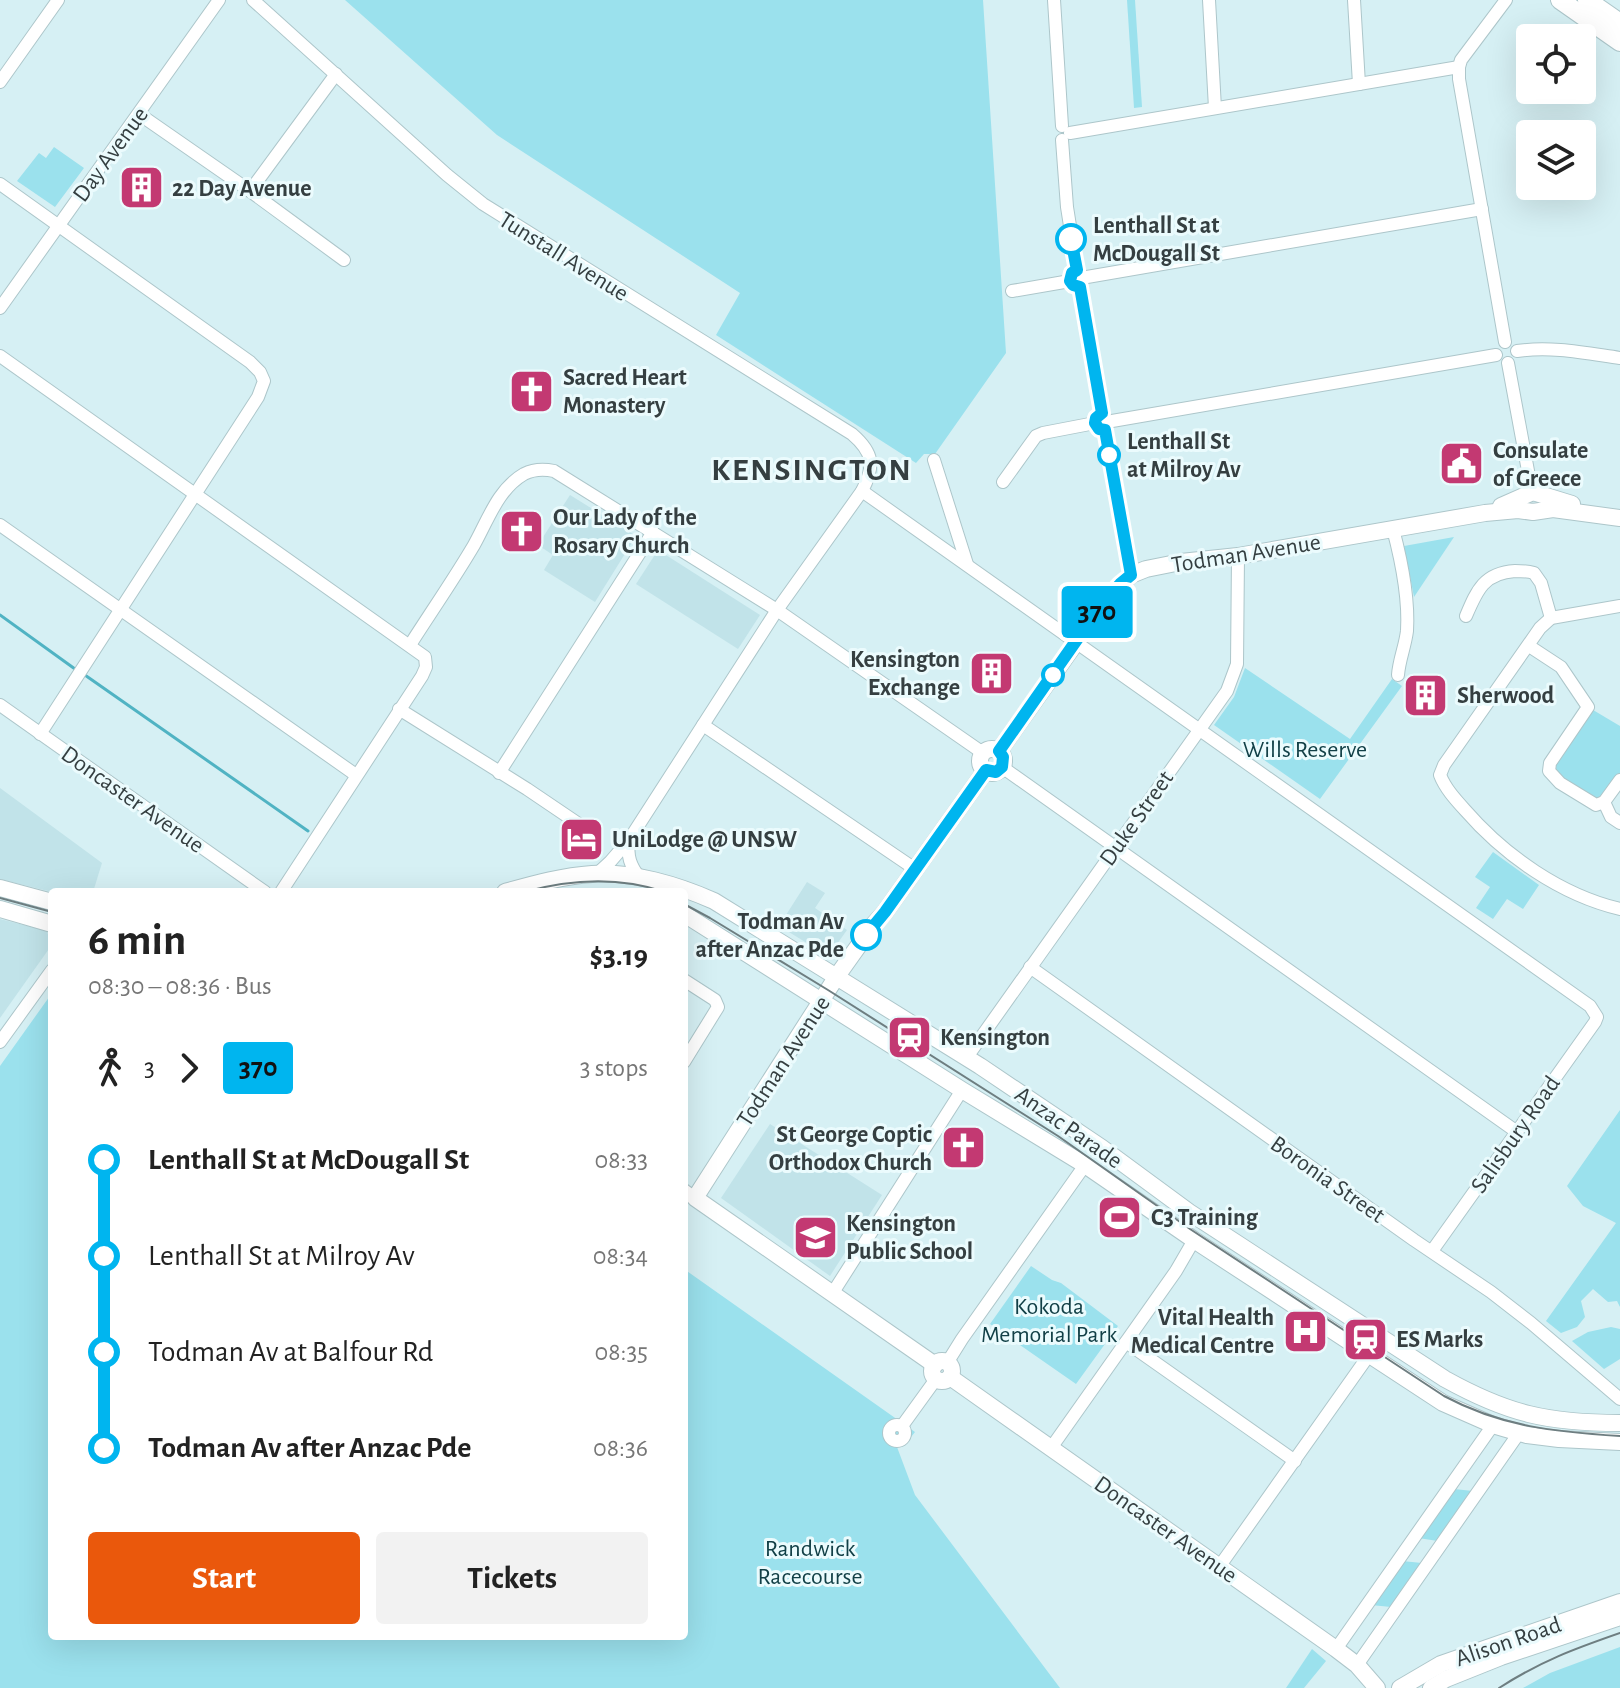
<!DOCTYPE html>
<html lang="en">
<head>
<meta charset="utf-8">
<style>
  body { margin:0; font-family:"Alegreya Sans",sans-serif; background:#f2f2f2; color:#222; height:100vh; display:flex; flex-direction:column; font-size:30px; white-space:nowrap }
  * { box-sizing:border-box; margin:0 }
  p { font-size:26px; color:#767676 }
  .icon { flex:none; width:44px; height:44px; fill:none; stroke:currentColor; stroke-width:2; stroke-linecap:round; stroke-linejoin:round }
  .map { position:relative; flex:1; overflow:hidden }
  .side { position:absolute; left:48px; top:888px; width:640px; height:752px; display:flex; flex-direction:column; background:#fff; border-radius:8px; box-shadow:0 8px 32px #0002 }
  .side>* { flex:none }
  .badge { padding:0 16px; border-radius:6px; font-size:28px; line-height:52px }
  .controls { position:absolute; left:1516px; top:24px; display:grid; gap:16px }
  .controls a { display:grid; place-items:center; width:80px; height:80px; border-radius:8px; background:#fff; box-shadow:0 8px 32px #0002; font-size:40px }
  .map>.badge { position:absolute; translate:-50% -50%; box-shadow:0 0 0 4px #fff }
  .legs { display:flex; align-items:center; gap:12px; height:88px; padding:0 40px; font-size:26px }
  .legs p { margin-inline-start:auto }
  .head { display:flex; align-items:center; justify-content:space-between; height:136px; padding:0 40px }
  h1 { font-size:44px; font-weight:600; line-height:60px }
  .button { display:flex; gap:16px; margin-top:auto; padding:16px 40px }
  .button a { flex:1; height:92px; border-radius:8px; background:#ea580c; color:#fff; font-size:32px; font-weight:600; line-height:92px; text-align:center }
  .button a+a { background:#f2f2f2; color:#222 }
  ul { padding:0 40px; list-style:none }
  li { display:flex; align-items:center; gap:28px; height:96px; font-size:30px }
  li i { display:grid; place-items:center; width:12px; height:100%; margin:0 10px; background:currentColor }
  li i::after { content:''; width:20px; height:20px; margin:-10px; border:6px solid; border-radius:50%; background:#fff }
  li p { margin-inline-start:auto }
  li:first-child i { background:linear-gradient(#0000 50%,currentColor 0) }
  li:last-child i { background:linear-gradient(currentColor 50%,#0000 0) }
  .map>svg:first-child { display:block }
  .built { fill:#c1e3e9 }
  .green { fill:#9be1ed }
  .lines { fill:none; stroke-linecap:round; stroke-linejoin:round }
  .stream { stroke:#50b3c3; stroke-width:3 }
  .minor-casing { stroke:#adc6ca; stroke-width:14 }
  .major-casing { stroke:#adc6ca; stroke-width:18 }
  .highway-casing { stroke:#adc6ca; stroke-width:20 }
  .minor { stroke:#fff; stroke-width:12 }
  .major { stroke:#fff; stroke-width:16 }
  .highway { stroke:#fff; stroke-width:18 }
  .tram { stroke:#6e7e81; stroke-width:2 }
  .line-1-casing { stroke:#fff; stroke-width:18 }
  .line-1 { stroke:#00b5ef; stroke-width:12 }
  .stop-1-dot { fill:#fff; stroke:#00b5ef; stroke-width:4 }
  .labels { text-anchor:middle; stroke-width:6; stroke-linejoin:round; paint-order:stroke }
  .street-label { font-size:24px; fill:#353f41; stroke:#ebfbfd }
  .poi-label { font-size:24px; font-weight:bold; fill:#353f41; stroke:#ebfbfd; text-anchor:start }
  .stop-label { font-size:24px; font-weight:bold; fill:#353f41; stroke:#ebfbfd; text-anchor:start }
  .park-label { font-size:24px; fill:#124047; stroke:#ebfbfd }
  .district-label { font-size:32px; font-weight:bold; letter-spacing:2px; fill:#353f41; stroke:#ebfbfd }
</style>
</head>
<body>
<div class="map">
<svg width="1620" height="1688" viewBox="0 0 1620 1688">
  <rect width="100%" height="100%" fill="#d6f0f4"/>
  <g class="built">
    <polygon points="570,495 636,536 595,602 544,570 553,555 538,545"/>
    <polygon points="658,550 760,615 738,649 636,584"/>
    <polygon points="0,788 102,863 93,892 52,892 0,879"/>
    <polygon points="807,882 825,893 815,908 847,930 832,951 825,954 779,926"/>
    <polygon points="0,919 47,931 51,946 0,1018"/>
    <polygon points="770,1124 882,1195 830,1276 721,1198"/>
  </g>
  <g class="green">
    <polygon points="345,0 983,0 1006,353 935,454 924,454 916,463 716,335 740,293 497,135"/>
    <polygon points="1127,0 1135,0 1142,107 1134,108"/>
    <polygon points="54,147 84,168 55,207 17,181 39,153 46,158"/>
    <polygon points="1454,537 1414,597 1404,546"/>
    <polygon points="1245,668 1350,739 1392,679 1402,686 1320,799 1214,725 1234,697"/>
    <polygon points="1588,707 1620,726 1620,780 1604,802 1549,771"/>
    <polygon points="1493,852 1539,885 1523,909 1507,899 1493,919 1476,908 1490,887 1475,877"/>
    <polygon points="52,993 52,1636 684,1636 684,1269 915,1432 904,1446 897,1447 915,1495 1060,1688 0,1688 0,1066"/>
    <polygon points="1620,1110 1620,1307 1617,1301 1608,1302 1593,1289 1581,1301 1585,1317 1577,1327 1561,1333 1546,1321 1616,1223 1583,1206 1567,1186"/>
    <polygon points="1031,1266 1052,1280 1061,1283 1118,1326 1076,1384 990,1324"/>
    <polygon points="1611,1327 1620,1329 1620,1359 1604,1369 1572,1341 1588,1332"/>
    <polygon points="1454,1489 1473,1491 1438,1541 1418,1538"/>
    <polygon points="1402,1561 1422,1563 1391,1607 1371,1605"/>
    <polygon points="1620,1647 1620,1688 1523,1688 1550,1673"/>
    <polygon points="1312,1649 1326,1661 1304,1688 1286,1688"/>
  </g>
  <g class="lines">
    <g class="stream">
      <polyline points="0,615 75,669"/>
      <polyline points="82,673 308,831"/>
    </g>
    <defs>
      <g id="minor">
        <path d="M253,0L447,175L483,204L852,434C874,453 875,466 862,491L777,610L629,840L610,862L597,874"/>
        <polyline points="1054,0 1062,126"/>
        <polyline points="1209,0 1215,108"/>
        <polyline points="1354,0 1359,84"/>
        <polyline points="0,82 58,0"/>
        <polyline points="139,114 250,191 344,260"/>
        <polyline points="1070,133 1459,67"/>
        <polyline points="1062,140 1067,207 1077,270"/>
        <polyline points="0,184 250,362 260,372 264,381 258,397 40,734"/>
        <polyline points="250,191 336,74"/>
        <polyline points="1087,277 1482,209"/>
        <polyline points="1080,287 1102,413"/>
        <polyline points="1012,291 1070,281"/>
        <polyline points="0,308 219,0"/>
        <polyline points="1505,342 1459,79 1459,67 1461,60 1506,0"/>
        <path d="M1517,351C1552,346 1585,353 1620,358"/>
        <polyline points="0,356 425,657 426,667 422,676 281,892"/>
        <polyline points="1508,363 1531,487 1530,492"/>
        <polyline points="1112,421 1496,355"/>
        <polyline points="1105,430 1131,575"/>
        <polyline points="934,460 967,564"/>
        <polyline points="1003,482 1036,436 1043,433 1095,423"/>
        <polyline points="862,491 1590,1006 1597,1017 1595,1022 1432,1251"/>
        <polyline points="0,525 356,775"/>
        <path d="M1393,529C1401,559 1409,599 1407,631C1405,647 1399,660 1398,675"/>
        <path d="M1620,606L1551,618L1540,628L1444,765L1440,775C1445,788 1455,799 1465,810C1505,856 1561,895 1620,909"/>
        <path d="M1466,616C1477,590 1484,573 1515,571C1522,571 1527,571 1534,573L1541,583L1551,618"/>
        <path d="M410,645C431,612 454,579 474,545C488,520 498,489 524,474C534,469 544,469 554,471L777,610L983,753"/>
        <polyline points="1529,646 1561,667 1588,707 1550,763 1549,771 1560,783 1596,805 1604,802 1620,780"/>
        <polyline points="0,705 265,892"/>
        <polyline points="399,709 527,789 595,835"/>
        <polyline points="703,725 915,869"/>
        <polyline points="1002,767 1517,1132"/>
        <polyline points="499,773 653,532"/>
        <polyline points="1604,802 1611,817 1620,823"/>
        <path d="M629,840C627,856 630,866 640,878"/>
        <polyline points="1030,967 1414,1240 1491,1292 1531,1323 1620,1399"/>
        <polyline points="684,980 715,1000 718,1007 684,1062"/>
        <polyline points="0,1042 52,970"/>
        <polyline points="967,1057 1227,691 1237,664 1238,556"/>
        <polyline points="684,1190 695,1198"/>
        <polyline points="832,1294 962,1090"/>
        <polyline points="1126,1342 1295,1461"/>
        <polyline points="947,1363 962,1339 1085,1165"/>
        <circle cx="897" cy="1433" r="8"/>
        <polyline points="902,1426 936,1379"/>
        <polyline points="1051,1448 1176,1271 1194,1240"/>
        <polyline points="1219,1567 1369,1355"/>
        <polyline points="1336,1649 1493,1425"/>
        <polyline points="1357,1665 1519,1433"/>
      </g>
      <g id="major">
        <polyline points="1501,506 1533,492 1572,504"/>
        <circle cx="992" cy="761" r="12"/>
        <polyline points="999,751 1111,593 1131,575 1146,569 1181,562 1238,556 1485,513 1518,510 1533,512 1553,509 1620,518"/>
        <polyline points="0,888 52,902"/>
        <path d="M505,892C534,884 562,876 592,874C632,871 678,885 714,901L980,1066L1102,1148L1189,1212L1445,1379C1508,1414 1548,1423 1620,1423"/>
        <polyline points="0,909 52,924"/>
        <polyline points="684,914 962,1090 1085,1165 1194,1240 1443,1403 1493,1425 1527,1435 1559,1439 1620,1442"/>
        <circle cx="942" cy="1371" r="10"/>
        <polyline points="935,1365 695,1198 837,976 874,924 885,912 986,770"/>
        <polyline points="950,1377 1336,1649 1357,1665 1377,1688"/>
        <polyline points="1400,1688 1441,1664 1620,1602"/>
        <polyline points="1431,1688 1446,1679 1501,1657 1620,1617"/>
      </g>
      <g id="highway">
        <polyline points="1560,0 1620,42"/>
        <polyline points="1587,0 1620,23"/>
      </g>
    </defs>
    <use href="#minor" class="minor-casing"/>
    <use href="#major" class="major-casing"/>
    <use href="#highway" class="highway-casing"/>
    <use href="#minor" class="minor"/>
    <use href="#major" class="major"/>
    <use href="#highway" class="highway"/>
    <g class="tram">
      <path d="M524,892C571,879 618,876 665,892"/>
      <polyline points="0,898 52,912"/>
      <path d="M684,904L710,918L828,990L1058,1136L1190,1229L1444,1396C1502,1427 1556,1432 1620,1436"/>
      <path d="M1499,1688C1541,1661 1574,1649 1620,1633"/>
    </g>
  </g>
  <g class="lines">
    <defs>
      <polyline id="line-1" points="866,935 885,912 986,770 996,772 1002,767 1003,757 999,751 1104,601 1120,584 1131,575 1105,430 1099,429 1095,423 1096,418 1102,413 1080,287 1073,285 1070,281 1072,273 1077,270 1071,239"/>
    </defs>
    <use href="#line-1" class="line-1-casing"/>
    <use href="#line-1" class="line-1"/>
  </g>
  <defs>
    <symbol id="building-square" viewBox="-11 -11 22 22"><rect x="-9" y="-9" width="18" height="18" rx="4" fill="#c33972" stroke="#ebfbfd"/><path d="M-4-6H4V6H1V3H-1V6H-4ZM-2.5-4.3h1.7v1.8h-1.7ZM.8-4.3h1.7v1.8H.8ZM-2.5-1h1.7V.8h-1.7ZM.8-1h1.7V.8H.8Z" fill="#fff"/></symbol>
    <symbol id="church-square" viewBox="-11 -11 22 22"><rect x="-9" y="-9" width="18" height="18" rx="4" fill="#c33972" stroke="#ebfbfd"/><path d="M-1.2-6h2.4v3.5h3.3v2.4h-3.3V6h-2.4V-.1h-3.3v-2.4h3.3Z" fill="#fff"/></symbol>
    <symbol id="civic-square" viewBox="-11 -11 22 22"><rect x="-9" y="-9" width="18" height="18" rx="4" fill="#c33972" stroke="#ebfbfd"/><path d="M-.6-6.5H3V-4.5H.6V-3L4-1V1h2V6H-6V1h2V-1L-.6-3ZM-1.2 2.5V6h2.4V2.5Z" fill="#fff"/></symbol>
    <symbol id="hotel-square" viewBox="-11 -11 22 22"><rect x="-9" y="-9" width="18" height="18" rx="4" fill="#c33972" stroke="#ebfbfd"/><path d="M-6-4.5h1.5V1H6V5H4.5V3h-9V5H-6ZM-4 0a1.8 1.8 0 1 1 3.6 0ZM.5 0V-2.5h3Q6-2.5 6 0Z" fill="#fff"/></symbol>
    <symbol id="station-square" viewBox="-11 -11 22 22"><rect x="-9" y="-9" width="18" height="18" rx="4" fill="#c33972" stroke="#ebfbfd"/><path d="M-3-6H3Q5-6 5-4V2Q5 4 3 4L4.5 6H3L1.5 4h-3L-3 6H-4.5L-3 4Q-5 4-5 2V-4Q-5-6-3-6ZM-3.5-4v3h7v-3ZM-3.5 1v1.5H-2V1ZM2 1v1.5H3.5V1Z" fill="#fff"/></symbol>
    <symbol id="stadium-square" viewBox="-11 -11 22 22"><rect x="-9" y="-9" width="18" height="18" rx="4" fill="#c33972" stroke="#ebfbfd"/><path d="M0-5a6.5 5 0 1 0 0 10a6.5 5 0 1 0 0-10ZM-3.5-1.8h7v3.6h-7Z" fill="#fff"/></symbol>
    <symbol id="school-square" viewBox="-11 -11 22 22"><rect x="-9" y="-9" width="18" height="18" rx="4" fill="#c33972" stroke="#ebfbfd"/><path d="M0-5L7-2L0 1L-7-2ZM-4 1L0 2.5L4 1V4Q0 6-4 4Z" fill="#fff"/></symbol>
    <symbol id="hospital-square" viewBox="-11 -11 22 22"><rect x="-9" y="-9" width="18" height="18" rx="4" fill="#c33972" stroke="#ebfbfd"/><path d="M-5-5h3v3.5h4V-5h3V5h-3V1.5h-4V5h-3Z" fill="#fff"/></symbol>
  </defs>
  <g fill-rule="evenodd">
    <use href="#building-square" x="116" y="162" width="51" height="51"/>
    <use href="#church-square" x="506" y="366" width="51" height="51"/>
    <use href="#civic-square" x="1436" y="438" width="51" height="51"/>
    <use href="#church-square" x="496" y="506" width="51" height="51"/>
    <use href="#building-square" x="966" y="648" width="51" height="51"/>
    <use href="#building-square" x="1400" y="670" width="51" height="51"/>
    <use href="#hotel-square" x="556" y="814" width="51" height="51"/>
    <use href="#station-square" x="884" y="1012" width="51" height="51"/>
    <use href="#church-square" x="938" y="1122" width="51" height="51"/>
    <use href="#stadium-square" x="1094" y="1192" width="51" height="51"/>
    <use href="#school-square" x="790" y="1212" width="51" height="51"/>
    <use href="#hospital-square" x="1280" y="1306" width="51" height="51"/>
    <use href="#station-square" x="1340" y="1314" width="51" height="51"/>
  </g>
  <g class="stop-1-dot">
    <circle cx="1071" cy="239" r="14"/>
    <circle cx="1109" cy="455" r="10"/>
    <circle cx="1053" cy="675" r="10"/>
    <circle cx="866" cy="935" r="14"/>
  </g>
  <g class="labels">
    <g class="street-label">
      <text transform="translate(110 154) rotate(-54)" y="8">Day Avenue</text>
      <text transform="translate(564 256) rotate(32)" y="8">Tunstall Avenue</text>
      <text transform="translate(1246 553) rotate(-9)" y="8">Todman Avenue</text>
      <text transform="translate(133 799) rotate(35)" y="8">Doncaster Avenue</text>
      <text transform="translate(1136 818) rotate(-55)" y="8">Duke Street</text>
      <text transform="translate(783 1061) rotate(-57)" y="8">Todman Avenue</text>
      <text transform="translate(1069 1127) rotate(35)" y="8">Anzac Parade</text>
      <text transform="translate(1515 1134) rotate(-55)" y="8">Salisbury Road</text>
      <text transform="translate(1328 1179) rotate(35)" y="8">Boronia Street</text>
      <text transform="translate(1166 1529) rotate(35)" y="8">Doncaster Avenue</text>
      <text transform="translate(1508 1641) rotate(-19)" y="8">Alison Road</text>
    </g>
    <g class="poi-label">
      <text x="172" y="196">22 Day Avenue</text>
      <text x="563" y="385">Sacred Heart<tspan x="563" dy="28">Monastery</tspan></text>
      <text x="1493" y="458">Consulate<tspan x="1493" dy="28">of Greece</tspan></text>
      <text x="553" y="525">Our Lady of the<tspan x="553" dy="28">Rosary Church</tspan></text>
      <text x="960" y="667" text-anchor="end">Kensington<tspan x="960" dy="28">Exchange</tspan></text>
      <text x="1457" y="703">Sherwood</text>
      <text x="612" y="847">UniLodge @ UNSW</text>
      <text x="940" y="1045">Kensington</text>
      <text x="932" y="1142" text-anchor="end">St George Coptic<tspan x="932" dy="28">Orthodox Church</tspan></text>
      <text x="1151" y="1225">C3 Training</text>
      <text x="846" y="1231">Kensington<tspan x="846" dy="28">Public School</tspan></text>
      <text x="1274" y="1325" text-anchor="end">Vital Health<tspan x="1274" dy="28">Medical Centre</tspan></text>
      <text x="1396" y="1347">ES Marks</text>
    </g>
    <g class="stop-label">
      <text x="1093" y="233">Lenthall St at<tspan x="1093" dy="28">McDougall St</tspan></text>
      <text x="1127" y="449">Lenthall St<tspan x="1127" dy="28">at Milroy Av</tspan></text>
      <text x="844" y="929" text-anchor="end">Todman Av<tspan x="844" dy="28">after Anzac Pde</tspan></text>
    </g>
    <g class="park-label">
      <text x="1305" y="757">Wills Reserve</text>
      <text x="1049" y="1314">Kokoda<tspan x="1049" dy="28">Memorial Park</tspan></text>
      <text x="810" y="1556">Randwick<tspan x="810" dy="28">Racecourse</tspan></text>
    </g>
    <g class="district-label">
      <text x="812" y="480">KENSINGTON</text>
    </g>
  </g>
</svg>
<div class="controls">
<a><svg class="icon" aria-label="locate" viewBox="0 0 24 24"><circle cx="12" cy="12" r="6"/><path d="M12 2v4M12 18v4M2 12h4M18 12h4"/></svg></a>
<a><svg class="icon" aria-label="layers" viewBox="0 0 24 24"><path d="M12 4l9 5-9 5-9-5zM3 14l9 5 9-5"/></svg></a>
</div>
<b class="badge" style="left:1097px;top:612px;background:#00b5ef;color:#111">370</b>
<section class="side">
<div class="head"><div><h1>6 min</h1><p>08:30 – 08:36 · Bus</p></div><b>$3.19</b></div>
<div class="legs"><svg class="icon" aria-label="walk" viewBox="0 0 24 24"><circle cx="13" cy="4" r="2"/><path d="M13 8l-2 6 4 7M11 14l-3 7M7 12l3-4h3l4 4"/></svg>3<svg class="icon" aria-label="forward" viewBox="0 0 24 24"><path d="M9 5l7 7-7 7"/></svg><b class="badge" style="background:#00b5ef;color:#111">370</b><p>3 stops</p></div>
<ul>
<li><i style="color:#00b5ef"></i><b>Lenthall St at McDougall St</b><p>08:33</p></li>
<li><i style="color:#00b5ef"></i><span>Lenthall St at Milroy Av</span><p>08:34</p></li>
<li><i style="color:#00b5ef"></i><span>Todman Av at Balfour Rd</span><p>08:35</p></li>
<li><i style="color:#00b5ef"></i><b>Todman Av after Anzac Pde</b><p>08:36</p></li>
</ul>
<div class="button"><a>Start</a><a>Tickets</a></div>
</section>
</div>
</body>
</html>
